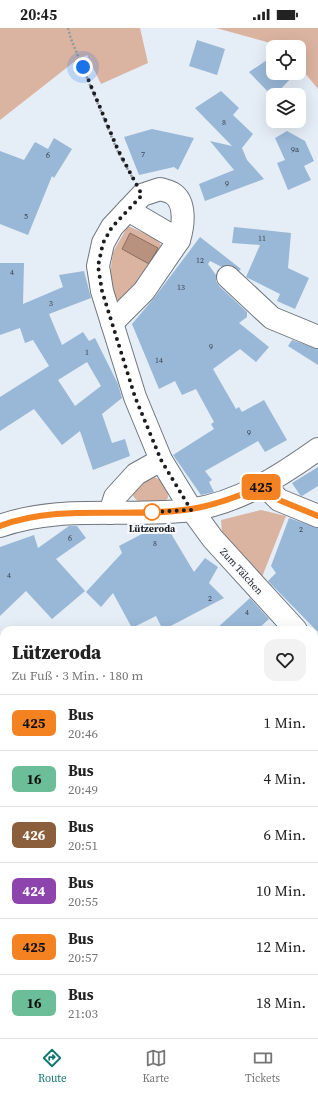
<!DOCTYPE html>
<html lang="de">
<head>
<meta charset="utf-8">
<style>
  body { margin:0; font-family:"Source Serif 4",serif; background:#f2f2f2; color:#222; height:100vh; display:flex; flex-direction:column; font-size:15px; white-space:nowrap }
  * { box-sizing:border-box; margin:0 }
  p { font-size:13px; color:#767676 }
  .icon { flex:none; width:22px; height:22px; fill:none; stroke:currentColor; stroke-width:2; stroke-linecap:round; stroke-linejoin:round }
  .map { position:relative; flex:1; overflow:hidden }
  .details { position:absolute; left:0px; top:598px; width:318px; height:412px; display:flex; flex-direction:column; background:#fff; border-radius:12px 12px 0 0; box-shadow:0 4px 16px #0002 }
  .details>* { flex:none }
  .badge { padding:0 8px; border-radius:6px; font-size:14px; line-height:26px }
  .buttons { position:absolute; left:266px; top:12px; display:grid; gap:8px }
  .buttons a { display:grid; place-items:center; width:40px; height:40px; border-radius:8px; background:#fff; box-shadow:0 4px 16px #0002; font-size:20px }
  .you { position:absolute; width:20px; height:20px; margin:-10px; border:3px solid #fff; border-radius:50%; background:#1a73e8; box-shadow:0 0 0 6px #1a73e833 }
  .map>.badge { position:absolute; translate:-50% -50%; box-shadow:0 0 0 2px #fff }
  .round { display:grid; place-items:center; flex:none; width:42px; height:42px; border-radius:12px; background:#f2f2f2 }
  .summary { display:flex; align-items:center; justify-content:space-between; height:68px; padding:0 12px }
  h1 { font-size:19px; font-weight:800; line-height:30px }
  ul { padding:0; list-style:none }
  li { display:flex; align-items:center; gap:12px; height:56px; padding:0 12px; border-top:1px solid #e0e0e0 }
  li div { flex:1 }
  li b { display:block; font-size:15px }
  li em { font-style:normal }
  li .badge { min-width:44px; font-weight:700; text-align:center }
  .status { display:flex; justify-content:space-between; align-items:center; height:28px; padding:0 20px; background:#fff; direction:ltr }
  .status svg { height:11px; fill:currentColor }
  .dock { display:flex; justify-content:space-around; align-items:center; height:56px; border-top:1px solid #e0e0e0; background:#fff; font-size:11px; color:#767676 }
  .dock a { display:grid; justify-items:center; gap:2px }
  .dock .current { color:#0f766e }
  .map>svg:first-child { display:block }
  .green { fill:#dbb3a1 }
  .water { fill:#b9917f; stroke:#8a6e62 }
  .building { fill:#99b8d7; fill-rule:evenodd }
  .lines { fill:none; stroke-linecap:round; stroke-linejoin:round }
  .minor-casing { stroke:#6f767d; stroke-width:24 }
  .path { stroke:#9499a0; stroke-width:2.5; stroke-dasharray:2 2; stroke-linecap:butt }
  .minor { stroke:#fff; stroke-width:22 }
  .line-casing { stroke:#fff; stroke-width:9 }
  .line { stroke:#f58220; stroke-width:6 }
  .walk { stroke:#1b1d20; stroke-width:4; stroke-dasharray:0 7.2 }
  .stop-dot { fill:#fff; stroke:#f58220; stroke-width:2 }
  .labels { text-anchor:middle; stroke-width:4; stroke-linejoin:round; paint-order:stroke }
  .number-label { font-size:8px; fill:#3a444e }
  .stop-label { font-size:10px; font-weight:bold; fill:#1b1d20; stroke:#f7fafd }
  .street-label { font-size:10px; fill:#1b1d20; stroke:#f7fafd }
</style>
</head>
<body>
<div class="status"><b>20:45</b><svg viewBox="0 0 49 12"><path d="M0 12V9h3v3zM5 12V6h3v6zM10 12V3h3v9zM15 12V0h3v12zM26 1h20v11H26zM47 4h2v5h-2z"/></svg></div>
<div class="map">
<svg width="318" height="1010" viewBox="0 0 318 1010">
  <rect width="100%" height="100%" fill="#e5edf6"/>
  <g class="green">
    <polygon points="0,0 140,0 148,35 101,56 87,27 74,34 0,92"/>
    <polygon points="216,0 318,0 318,61 299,38 299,19 275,19 267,14"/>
    <polygon points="128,198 157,211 162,219 124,279 114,275 110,247 113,224"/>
    <path d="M154,449C164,453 168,459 168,470L162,475C149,476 139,479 132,466L141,453Z"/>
    <polygon points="261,482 286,488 260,554 222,506 221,492"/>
    <polygon points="314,630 318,630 318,717 314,721"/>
    <polygon points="318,862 318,1010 273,1010 269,1006 314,1006 314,866"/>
  </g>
  <polygon class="water" points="130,205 158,220 149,236 122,221"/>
  <g class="building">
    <polygon points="197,12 225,21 217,47 189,38"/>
    <polygon points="273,28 273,45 296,45 273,69 249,44"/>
    <polygon points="221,63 239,80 233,87 253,106 242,120 247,132 264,151 205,173 199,156 234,142 210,113 232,118 195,80"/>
    <polygon points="152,101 194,110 178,142 174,139 139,147 124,109"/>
    <polygon points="287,103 305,113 314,133 304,138 311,152 288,162 277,135 285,132 275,110"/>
    <polygon points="54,110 72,121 54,150 52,148 28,207 0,196 0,123 24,132 35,114 48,121"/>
    <polygon points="234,199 291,205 288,240 309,250 295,281 277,273 280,266 246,249 260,217 232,215"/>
    <polygon points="200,209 241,241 239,243 230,237 222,239 210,233 208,236 216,247 216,253 219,258 247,284 247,289 239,295 269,319 256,334 240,321 213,341 236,381 239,379 242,384 264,372 287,412 265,424 258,413 205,443 212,452 209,454 214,464 201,467 173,427 214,401 211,396 214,394 196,361 182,367 175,353 159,361 132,296 154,270"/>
    <path d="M0,235H24L23,276L63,259L59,247L84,243L91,270L49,286L62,317L83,304L89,313L95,310L118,356L122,370L102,386L112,415L125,411L130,428L93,442L80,403L62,417L34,381L0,403V369L49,338L33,312L25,315L20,300L0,307ZM87,334L101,358L75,378L58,352Z"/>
    <polygon points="292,312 318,321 318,337 288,318"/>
    <polygon points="318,439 318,458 302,468 300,467 292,455"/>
    <polygon points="289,490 318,500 318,604 268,553 276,545 271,538"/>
    <polygon points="159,497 167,499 194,544 205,530 218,539 209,555 224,570 163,602 156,588 132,600 113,565 101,579 86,564 122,525 119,518"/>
    <polygon points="69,498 77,498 86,510 56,531 85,563 52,591 26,563 0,588 0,519 34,507 38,520"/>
    <polygon points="250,570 269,591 258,601 256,598 252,602 215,602"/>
  </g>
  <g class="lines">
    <defs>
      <g id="minor">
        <path d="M179,212C183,199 187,174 172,165C168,163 163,162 160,161L142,167L112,199L103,215L98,238L102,263L117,311L135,369L161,432L191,481L213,511L296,602"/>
        <polyline points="228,249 272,290 318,309"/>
        <polyline points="112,295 144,263 179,212 128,182"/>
        <polyline points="264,457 279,472 318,488"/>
        <polyline points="110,485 115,469 136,446 161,432"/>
        <path d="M0,498C60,476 128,490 190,482C238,475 279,449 318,421"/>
        <polyline points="314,621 318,624"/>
        <polyline points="0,701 4,705"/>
      </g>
    </defs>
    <use href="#minor" class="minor-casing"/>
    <g class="path">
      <polyline points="68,0 71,11 117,122 132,149"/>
      <polyline points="290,1006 294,1010"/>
    </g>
    <use href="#minor" class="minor"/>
  </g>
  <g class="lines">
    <defs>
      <path id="line" d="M0,498C61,475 128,491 191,481C217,477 240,468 264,457L279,472L318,488"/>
    </defs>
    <use href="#line" class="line-casing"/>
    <use href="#line" class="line"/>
    <polyline class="walk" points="83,39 118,122 142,167 112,199 103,215 98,238 102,263 135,369 161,432 191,482 152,484"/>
  </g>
  <circle class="stop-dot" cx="152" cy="484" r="8"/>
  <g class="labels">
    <g class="number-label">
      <text x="224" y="97">8</text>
      <text x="295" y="124">9a</text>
      <text x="143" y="129">7</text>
      <text x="48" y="130">6</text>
      <text x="227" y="158">9</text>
      <text x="26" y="191">5</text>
      <text x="262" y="213">11</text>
      <text x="200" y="235">12</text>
      <text x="12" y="247">4</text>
      <text x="181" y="262">13</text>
      <text x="51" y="278">3</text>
      <text x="211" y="321">9</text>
      <text x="87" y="327">1</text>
      <text x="159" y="335">14</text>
      <text x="249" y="407">9</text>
      <text x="301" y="504">2</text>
      <text x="70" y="513">6</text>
      <text x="155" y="518">8</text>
      <text x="9" y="550">4</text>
      <text x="210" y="573">2</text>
      <text x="247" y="587">4</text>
    </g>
    <g class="stop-label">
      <text x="152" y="504">Lützeroda</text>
    </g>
    <g class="street-label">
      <text transform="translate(242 543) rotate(48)" y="4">Zum Tälchen</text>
    </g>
  </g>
</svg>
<div class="buttons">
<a><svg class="icon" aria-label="locate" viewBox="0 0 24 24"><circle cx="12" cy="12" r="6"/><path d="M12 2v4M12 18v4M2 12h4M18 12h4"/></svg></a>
<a><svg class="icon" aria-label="layers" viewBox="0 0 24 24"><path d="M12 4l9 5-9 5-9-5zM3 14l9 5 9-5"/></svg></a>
</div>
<div class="you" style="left:83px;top:39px"></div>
<b class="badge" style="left:261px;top:459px;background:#f58220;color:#111">425</b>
<section class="details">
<div class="summary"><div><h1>Lützeroda</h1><p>Zu Fuß · 3 Min. · 180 m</p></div><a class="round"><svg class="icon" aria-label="heart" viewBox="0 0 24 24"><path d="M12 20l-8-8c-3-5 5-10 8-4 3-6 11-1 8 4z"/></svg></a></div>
<ul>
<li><span class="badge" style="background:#f58220;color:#111">425</span><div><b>Bus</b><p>20:46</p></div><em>1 Min.</em></li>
<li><span class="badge" style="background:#6cbe98;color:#111">16</span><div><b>Bus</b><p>20:49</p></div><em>4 Min.</em></li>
<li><span class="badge" style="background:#8b5e3c;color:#fff">426</span><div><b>Bus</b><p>20:51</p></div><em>6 Min.</em></li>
<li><span class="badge" style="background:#8e44ad;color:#fff">424</span><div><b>Bus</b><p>20:55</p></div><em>10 Min.</em></li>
<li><span class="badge" style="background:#f58220;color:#111">425</span><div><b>Bus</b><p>20:57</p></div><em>12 Min.</em></li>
<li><span class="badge" style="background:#6cbe98;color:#111">16</span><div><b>Bus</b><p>21:03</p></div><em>18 Min.</em></li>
</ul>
</section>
</div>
<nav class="dock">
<a class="current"><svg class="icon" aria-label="directions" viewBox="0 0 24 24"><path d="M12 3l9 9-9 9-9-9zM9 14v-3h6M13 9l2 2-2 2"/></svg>Route</a>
<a><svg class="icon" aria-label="map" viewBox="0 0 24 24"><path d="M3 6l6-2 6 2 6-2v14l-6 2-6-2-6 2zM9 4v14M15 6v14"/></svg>Karte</a>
<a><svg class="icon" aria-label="tickets" viewBox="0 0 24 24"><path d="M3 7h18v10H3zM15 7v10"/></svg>Tickets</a>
</nav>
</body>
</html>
